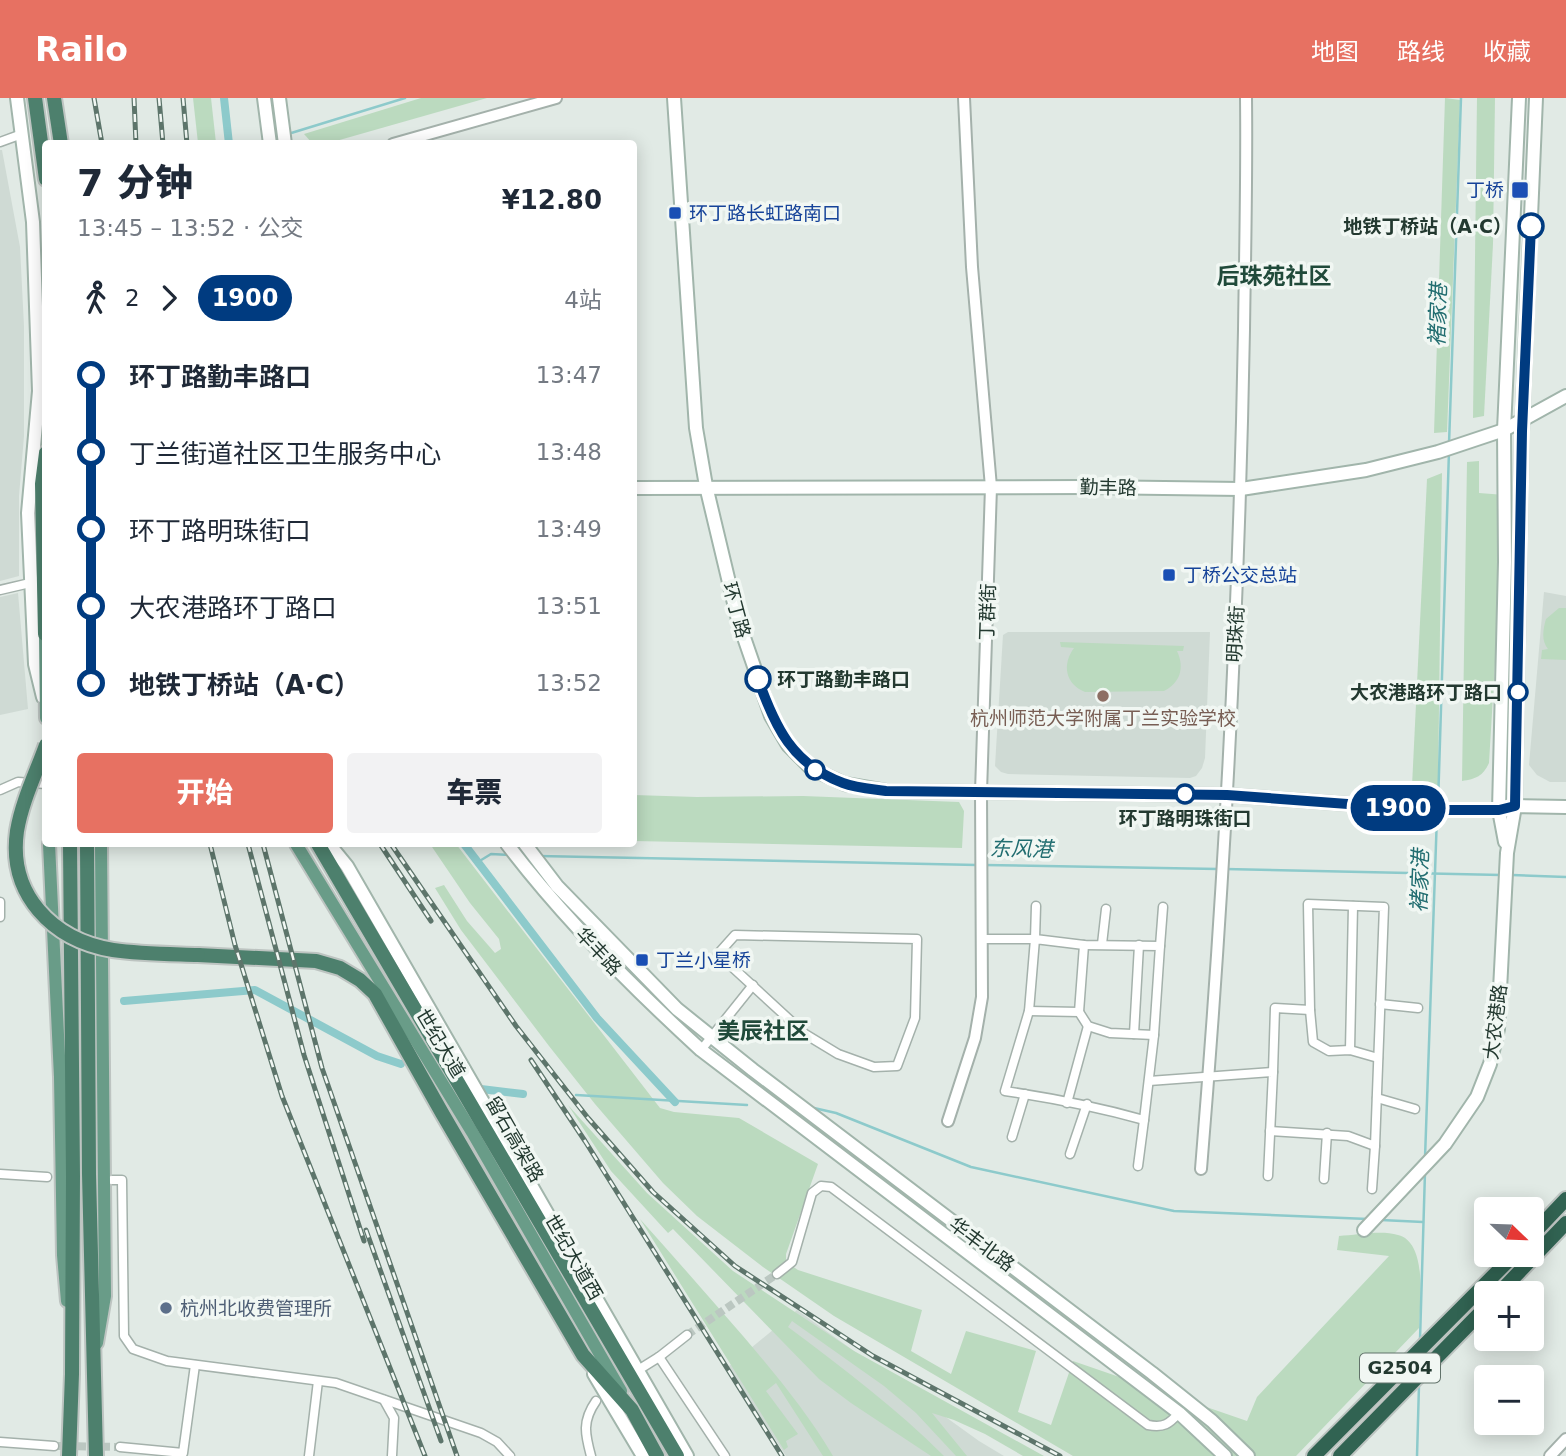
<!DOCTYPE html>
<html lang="zh">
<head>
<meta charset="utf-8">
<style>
  body { margin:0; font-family:"DejaVu Sans","Noto Sans SC",sans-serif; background:#f2f2f3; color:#1f2937; height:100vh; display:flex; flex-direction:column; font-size:26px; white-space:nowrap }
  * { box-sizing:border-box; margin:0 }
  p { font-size:23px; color:#747a83 }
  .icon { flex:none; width:38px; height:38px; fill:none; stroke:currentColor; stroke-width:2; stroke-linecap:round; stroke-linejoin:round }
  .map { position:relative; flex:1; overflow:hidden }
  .sheet { position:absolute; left:42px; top:42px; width:595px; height:707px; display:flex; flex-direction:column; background:#fff; border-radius:7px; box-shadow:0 4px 18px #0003 }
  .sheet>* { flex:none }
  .badge { padding:0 14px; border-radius:23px; font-size:24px; line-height:46px }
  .needle { width:46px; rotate:113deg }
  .buttons { position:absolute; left:1474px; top:1099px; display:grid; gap:14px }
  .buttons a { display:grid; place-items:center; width:70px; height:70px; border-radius:7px; background:#fff; box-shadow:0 4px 18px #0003; font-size:35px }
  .map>.badge { position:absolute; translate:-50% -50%; box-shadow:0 0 0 4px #fff }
  .legs { display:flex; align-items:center; gap:10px; height:77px; padding:0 35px; font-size:23px }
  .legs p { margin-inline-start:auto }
  .overview { display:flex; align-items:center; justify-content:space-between; height:119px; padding:0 35px }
  h1 { font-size:38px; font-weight:800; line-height:52px }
  .button { display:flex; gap:14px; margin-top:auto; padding:14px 35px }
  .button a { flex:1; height:80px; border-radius:7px; background:#e77162; color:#fff; font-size:28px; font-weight:800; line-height:80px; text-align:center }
  .button a+a { background:#f2f2f3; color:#1f2937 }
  ul { padding:0 35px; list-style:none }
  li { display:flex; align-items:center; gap:24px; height:77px; font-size:26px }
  li i { display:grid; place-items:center; width:10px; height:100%; margin:0 9px; background:currentColor }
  li i::after { content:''; width:18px; height:18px; margin:-9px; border:5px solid; border-radius:50%; background:#fff }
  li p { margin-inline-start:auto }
  li:first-child i { background:linear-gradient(#0000 50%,currentColor 0) }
  li:last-child i { background:linear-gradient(currentColor 50%,#0000 0) }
  header { display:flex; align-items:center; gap:42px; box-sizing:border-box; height:98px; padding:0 35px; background:#e77162; color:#fff }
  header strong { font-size:33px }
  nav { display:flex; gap:38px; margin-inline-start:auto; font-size:24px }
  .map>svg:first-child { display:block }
  .built { fill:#cfdad4 }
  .green { fill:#bbdabf }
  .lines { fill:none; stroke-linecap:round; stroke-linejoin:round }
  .stream { stroke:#8dcacb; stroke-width:2.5 }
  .canal { stroke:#8dcacb; stroke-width:8 }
  .minor-tunnel { stroke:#bbc7c1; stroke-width:8; stroke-dasharray:8 4; stroke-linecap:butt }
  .minor-casing { stroke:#a4b1ab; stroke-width:11 }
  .tertiary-casing { stroke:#a4b1ab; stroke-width:14 }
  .secondary-casing { stroke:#a1b5ab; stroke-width:16 }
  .primary-casing { stroke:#bdc4c1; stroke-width:16 }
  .trunk-casing { stroke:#bdc4c1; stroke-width:18 }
  .motorway-casing { stroke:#bdc4c1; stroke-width:18 }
  .minor { stroke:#fff; stroke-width:8 }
  .tertiary { stroke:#fff; stroke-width:10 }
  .secondary { stroke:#fff; stroke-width:12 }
  .primary { stroke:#699c88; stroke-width:12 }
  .trunk { stroke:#4d806d; stroke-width:14 }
  .motorway { stroke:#316352; stroke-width:14 }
  .rail-casing { stroke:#5d756b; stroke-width:5 }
  .rail { stroke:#f1f7f3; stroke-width:2.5; stroke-dasharray:8; stroke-linecap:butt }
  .trunk-bridge-casing { stroke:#bdc4c1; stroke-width:18; stroke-linecap:butt }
  .trunk-bridge { stroke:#4d806d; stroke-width:14 }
  .line-1-casing { stroke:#fff; stroke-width:16 }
  .line-1 { stroke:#003b80; stroke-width:10 }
  .transit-dot { fill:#1a4fb4; stroke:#f1f7f3; stroke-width:2.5 }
  .stop-1-dot { fill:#fff; stroke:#003b80; stroke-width:3.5 }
  .education-dot { fill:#8d6e63; stroke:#f1f7f3; stroke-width:2.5 }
  .service-dot { fill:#5c6f8a; stroke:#f1f7f3; stroke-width:2.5 }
  .labels { text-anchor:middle; stroke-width:7; stroke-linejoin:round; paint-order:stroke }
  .shield { fill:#f1f7f3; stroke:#61726a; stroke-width:2 }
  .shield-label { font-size:18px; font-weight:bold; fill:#233930 }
  .transit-label { font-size:19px; fill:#164399; stroke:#f1f7f3; text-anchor:start }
  .stop-label { font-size:19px; font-weight:bold; fill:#233930; stroke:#f1f7f3; text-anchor:end }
  .street-label { font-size:19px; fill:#233930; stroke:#f1f7f3 }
  .education-label { font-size:19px; fill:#785e54; stroke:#f1f7f3 }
  .service-label { font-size:19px; fill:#4e5e75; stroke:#f1f7f3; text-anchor:start }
  .water-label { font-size:21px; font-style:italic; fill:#216d70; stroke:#f1f7f3 }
  .quarter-label { font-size:23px; font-weight:bold; fill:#204a3a; stroke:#f1f7f3 }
</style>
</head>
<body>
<header>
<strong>Railo</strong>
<nav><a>地图</a><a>路线</a><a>收藏</a></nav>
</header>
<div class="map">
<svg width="1566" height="1358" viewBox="0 0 1566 1358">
  <rect width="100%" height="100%" fill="#e1eae5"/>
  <g class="built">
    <polygon points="0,52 2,52 20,149 24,228 24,338 19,398 19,478 0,483"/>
    <polygon points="1544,494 1566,498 1566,684 1550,684 1537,677 1529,667"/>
    <polygon points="18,495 28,611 0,617 0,499"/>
    <polygon points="1008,534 1210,534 1205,660 1202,670 1196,678 1190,680 1008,676 1001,674 995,668 1003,537"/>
    <polygon points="797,1212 979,1343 1004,1358 786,1358 728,1269"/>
  </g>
  <g class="green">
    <polygon points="193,0 211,0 216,45 198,45"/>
    <polygon points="421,0 487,0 329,45 312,45 304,36"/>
    <polygon points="1445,0 1460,2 1447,334 1434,335"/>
    <polygon points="1477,0 1495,0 1493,146 1484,318 1473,320"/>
    <path d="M1479,363V395L1505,397L1489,665C1483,678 1476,681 1462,683L1467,364Z"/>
    <polygon points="1442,375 1438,688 1427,690 1412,688 1427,381"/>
    <path d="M1559,510H1566V562L1541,561L1542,552L1548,551C1541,543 1543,531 1546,521Z"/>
    <path d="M1060,544L1184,548L1183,553H1177C1185,570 1180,585 1164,593L1085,594C1065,586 1062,566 1074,550L1061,549Z"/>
    <polygon points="634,697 697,699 803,698 959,704 964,713 962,750 634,743"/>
    <path d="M430,746H456L660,1010L674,1014L739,1020L818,1066L786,1156V1164L798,1172L922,1212L911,1253L951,1276L966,1233L1036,1253L1018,1314L1051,1327L1073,1263L1247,1323L1257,1299L1389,1158L1337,1152L1339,1138C1357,1137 1381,1132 1398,1137C1428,1144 1420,1207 1419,1230L1296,1358H1073L834,1218L763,1169L697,1118L663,1085L595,1006L549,948L461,832L435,790L444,787L467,823L495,855L501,851L499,841L470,805Z"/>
    <path d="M568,1007L647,1095L733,1173L854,1253L1044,1358H1023L985,1336L954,1322L932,1315L967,1358H956L916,1315L884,1288L792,1223L788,1229C843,1270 896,1310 944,1358H931L851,1305L819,1281L673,1131L668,1135L611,1073Z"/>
    <path d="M640,1121C675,1160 709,1199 743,1238C776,1277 807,1314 833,1358H823L776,1285L766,1293L798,1336L786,1343L788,1349L784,1352Z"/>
  </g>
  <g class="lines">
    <g class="stream">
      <polyline points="288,36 405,0"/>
      <polyline points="257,46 265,43"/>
      <polyline points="1449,346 1461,0"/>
      <polyline points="1438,707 1449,353"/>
      <polyline points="539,758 977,767"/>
      <polyline points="478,764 491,756 511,757"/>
      <polyline points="983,767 1218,771"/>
      <polyline points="1225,771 1501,777"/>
      <polyline points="1512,777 1566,779"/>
      <polyline points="576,997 747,1007"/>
      <polyline points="814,1010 836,1015 971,1069 1174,1113 1368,1121"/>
      <polyline points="1425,1060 1437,717"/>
      <polyline points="1381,1122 1423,1124"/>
      <polyline points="1420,1242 1425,1074"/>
      <polyline points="1417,1358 1419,1287"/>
    </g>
    <g class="canal">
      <polyline points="224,0 229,46"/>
      <polyline points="464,746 597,920 675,1004"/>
      <polyline points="124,903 255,892 377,958 401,966"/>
      <polyline points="481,991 523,996"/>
    </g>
    <g class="minor-tunnel">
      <polyline points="687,1237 777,1176"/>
      <polyline points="54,1348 120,1349"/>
    </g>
    <defs>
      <g id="minor">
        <polyline points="0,44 22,36"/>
        <polyline points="0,492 30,485"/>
        <polyline points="0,692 18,684 46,686"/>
        <polyline points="0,804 0,819"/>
        <polygon points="735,837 917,841 915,920 897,968 874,969 838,956 805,936 718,856"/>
        <path d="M981,841H1035L1029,913L1005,993C1052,1000 1098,1009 1144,1022L1154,937L1160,848L1084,847L1035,841L1036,808"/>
        <polyline points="1102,846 1106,811"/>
        <polyline points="1160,848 1163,809"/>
        <polyline points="1380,906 1418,910"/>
        <polyline points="1310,912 1313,944 1329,953 1350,952 1378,960"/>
        <polyline points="1029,913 1079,914 1088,928 1110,935 1154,937"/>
        <polyline points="1079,914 1084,847"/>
        <polyline points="1134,936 1139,847"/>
        <polyline points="701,952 753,887"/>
        <polyline points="1350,952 1353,808"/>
        <polyline points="1149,983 1273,974 1268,1078"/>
        <polyline points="1377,1000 1415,1011"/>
        <polyline points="1067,1005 1088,928"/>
        <polyline points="1270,1033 1348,1038 1375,1048 1384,809 1308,806 1310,912 1275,910 1273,974"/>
        <polyline points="1012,1039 1025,996"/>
        <polyline points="1070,1056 1087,1006"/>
        <polyline points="1138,1068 1144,1022"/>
        <polyline points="0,1076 47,1079"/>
        <polyline points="1324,1081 1327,1035"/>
        <polyline points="112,1082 122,1082 124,1238 133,1251 167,1263 336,1285 481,1335 497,1344 510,1358"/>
        <polyline points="1372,1091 1375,1048"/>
        <path d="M777,1176L792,1164L812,1095L821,1088L831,1089L1148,1327C1164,1330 1169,1326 1179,1315"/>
        <polyline points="659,1259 687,1237"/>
        <polyline points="643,1269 659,1259 725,1358"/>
        <polyline points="384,1302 394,1320 392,1358"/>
        <polyline points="0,1344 54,1348"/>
        <polyline points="120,1349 183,1355 195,1267"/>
        <polyline points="309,1358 318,1283"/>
        <path d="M591,1358C585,1336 582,1323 596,1303"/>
      </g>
      <g id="tertiary">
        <polyline points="393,46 556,0"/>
        <polyline points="948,1023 975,940 982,899 981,694 991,389 972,169 964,0"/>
        <path d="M1201,1071C1224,792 1239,512 1244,232C1245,155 1247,77 1246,0"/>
        <polyline points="1550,1358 1566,1341"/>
      </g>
      <g id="secondary">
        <polyline points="17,0 33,124 39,293 28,415 35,566 43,599"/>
        <polyline points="264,0 270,46"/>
        <polyline points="279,0 285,46"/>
        <polyline points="674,0 696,330 706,388 738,522 771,618 788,647 812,671 845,686 886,693 1227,697 1429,712 1499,712 1515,708 1566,709"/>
        <polyline points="634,390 1087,389 1241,391 1366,372 1438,354 1504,332 1566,298"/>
        <polyline points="1505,744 1499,712 1505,464 1504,332 1519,0"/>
        <polyline points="329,746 347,768 687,1358"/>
        <path d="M507,746C564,821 631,888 701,952L1179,1315L1225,1358"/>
        <polyline points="525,746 557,788 677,911 753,972 1152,1275 1212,1323 1248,1358"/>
        <polyline points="1364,1132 1445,1046 1477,999 1490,966 1498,931 1507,755 1515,708 1522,333 1536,0"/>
        <polyline points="594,1276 643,1358"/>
      </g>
      <g id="primary">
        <polyline points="45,536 46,620"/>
        <polyline points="49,746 60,979 63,1157 67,1203"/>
        <polyline points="296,746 472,1034 621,1293"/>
        <polyline points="97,1245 105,1198 101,746"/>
      </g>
      <g id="trunk">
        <polyline points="35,0 46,81"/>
        <polyline points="54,0 61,46"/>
        <polyline points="45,536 42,386 46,355"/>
        <polyline points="87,746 89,1076 96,1358"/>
        <polyline points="318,746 677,1358"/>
        <polyline points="198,857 316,863 340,870 360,882 375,896 442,1015 583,1257 632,1312 657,1358"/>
        <polyline points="69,1358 72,1276 73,1078 70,746"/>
      </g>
      <g id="motorway">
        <polyline points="1531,1138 1566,1101"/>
        <polyline points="1499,1195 1566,1125"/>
        <polyline points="1314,1358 1514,1157"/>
        <polyline points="1340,1358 1486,1209"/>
      </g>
    </defs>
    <use href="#minor" class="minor-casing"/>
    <use href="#tertiary" class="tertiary-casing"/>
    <use href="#secondary" class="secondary-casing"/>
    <use href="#primary" class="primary-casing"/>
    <use href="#trunk" class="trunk-casing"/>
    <use href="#motorway" class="motorway-casing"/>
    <use href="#minor" class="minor"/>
    <use href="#tertiary" class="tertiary"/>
    <use href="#secondary" class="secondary"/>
    <use href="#primary" class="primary"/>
    <use href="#trunk" class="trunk"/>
    <use href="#motorway" class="motorway"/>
    <defs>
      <g id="rail">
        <polyline points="94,0 102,46"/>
        <polyline points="134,0 136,46"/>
        <polyline points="159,0 163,46"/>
        <polyline points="183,0 187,46"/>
        <polyline points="210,746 235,847 282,998 425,1358"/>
        <polyline points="248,746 304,957 364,1143"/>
        <polyline points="263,746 322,970 457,1358"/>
        <polyline points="380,746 431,823"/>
        <polyline points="391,746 516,928 588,1020 653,1094 735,1168 873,1258 1060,1358"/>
        <polyline points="531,962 585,1043 782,1358"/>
        <polyline points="366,1132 441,1343"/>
      </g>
    </defs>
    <use href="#rail" class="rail-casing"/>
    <use href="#rail" class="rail"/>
    <defs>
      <path id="trunk-bridge" d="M46,647C36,675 22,703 17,733C8,796 52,842 113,852C141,856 170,856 198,857"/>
    </defs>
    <use href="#trunk-bridge" class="trunk-bridge-casing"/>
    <use href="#trunk-bridge" class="trunk-bridge"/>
  </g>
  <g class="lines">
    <defs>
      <path id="line-1" d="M758,581C775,629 792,666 843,685C856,690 872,691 886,693L1227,697L1429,712H1499L1515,708L1522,333L1531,128"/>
    </defs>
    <use href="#line-1" class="line-1-casing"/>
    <use href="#line-1" class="line-1"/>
  </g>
  <g class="transit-dot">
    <rect x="1511" y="83" width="18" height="18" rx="3.5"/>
    <rect x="668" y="108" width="14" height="14" rx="3.5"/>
    <rect x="1162" y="470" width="14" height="14" rx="3.5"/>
    <rect x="635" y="855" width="14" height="14" rx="3.5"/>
  </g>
  <g class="stop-1-dot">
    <circle cx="1531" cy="128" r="12"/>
    <circle cx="758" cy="581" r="12"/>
    <circle cx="1518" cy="594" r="9"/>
    <circle cx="815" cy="672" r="9"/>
    <circle cx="1185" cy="696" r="9"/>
  </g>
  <circle class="education-dot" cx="1103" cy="598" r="7"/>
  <circle class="service-dot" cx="166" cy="1210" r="7"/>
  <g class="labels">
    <rect class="shield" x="1360" y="1255.5" width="80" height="29" rx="5"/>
    <g class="shield-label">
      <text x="1400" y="1276">G2504</text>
    </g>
    <g class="transit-label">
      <text x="1504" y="99" text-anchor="end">丁桥</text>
      <text x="689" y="122">环丁路长虹路南口</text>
      <text x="1183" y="484">丁桥公交总站</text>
      <text x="656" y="869">丁兰小星桥</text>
    </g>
    <g class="stop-label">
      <text x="1512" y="135">地铁丁桥站（A·C）</text>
      <text x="777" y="588" text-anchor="start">环丁路勤丰路口</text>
      <text x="1502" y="601">大农港路环丁路口</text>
      <text x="1185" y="727" text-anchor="middle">环丁路明珠街口</text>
    </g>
    <g class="street-label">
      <text transform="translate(1108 389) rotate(1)" y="7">勤丰路</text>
      <text transform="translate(737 512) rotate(75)" y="7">环丁路</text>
      <text transform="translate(987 514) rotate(-88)" y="7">丁群街</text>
      <text transform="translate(1235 536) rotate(-87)" y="7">明珠街</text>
      <text transform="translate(599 853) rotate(47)" y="7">华丰路</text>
      <text transform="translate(1495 924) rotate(-83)" y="7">大农港路</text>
      <text transform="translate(441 945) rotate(59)" y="7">世纪大道</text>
      <text transform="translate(515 1041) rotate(60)" y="7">留石高架路</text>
      <text transform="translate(982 1146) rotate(37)" y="7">华丰北路</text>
      <text transform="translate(574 1159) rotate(60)" y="7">世纪大道西</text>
    </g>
    <g class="education-label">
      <text x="1103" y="627">杭州师范大学附属丁兰实验学校</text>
    </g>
    <g class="service-label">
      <text x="180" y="1217">杭州北收费管理所</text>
    </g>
    <g class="water-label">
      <text transform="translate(1438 217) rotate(-88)" y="7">褚家港</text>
      <text transform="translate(1021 751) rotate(1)" y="7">东风港</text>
      <text transform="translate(1420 783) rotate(-88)" y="7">褚家港</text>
    </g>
    <g class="quarter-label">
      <text x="1274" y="186">后珠苑社区</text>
      <text x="763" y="941">美辰社区</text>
    </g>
  </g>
</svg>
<div class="buttons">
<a><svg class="needle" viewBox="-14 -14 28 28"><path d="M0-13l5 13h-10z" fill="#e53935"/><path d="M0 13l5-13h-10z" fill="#747a83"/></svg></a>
<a>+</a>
<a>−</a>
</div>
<b class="badge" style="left:1398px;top:710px;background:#003b80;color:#fff">1900</b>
<section class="sheet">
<div class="overview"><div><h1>7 分钟</h1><p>13:45 – 13:52 · 公交</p></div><b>¥12.80</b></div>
<div class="legs"><svg class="icon" aria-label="walk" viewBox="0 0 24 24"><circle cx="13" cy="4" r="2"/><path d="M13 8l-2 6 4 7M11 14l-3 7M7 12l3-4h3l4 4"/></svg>2<svg class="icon" aria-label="forward" viewBox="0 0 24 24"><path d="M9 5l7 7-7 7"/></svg><b class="badge" style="background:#003b80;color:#fff">1900</b><p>4站</p></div>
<ul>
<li><i style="color:#003b80"></i><b>环丁路勤丰路口</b><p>13:47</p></li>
<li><i style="color:#003b80"></i><span>丁兰街道社区卫生服务中心</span><p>13:48</p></li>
<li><i style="color:#003b80"></i><span>环丁路明珠街口</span><p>13:49</p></li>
<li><i style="color:#003b80"></i><span>大农港路环丁路口</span><p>13:51</p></li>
<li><i style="color:#003b80"></i><b>地铁丁桥站（A·C）</b><p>13:52</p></li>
</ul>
<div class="button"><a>开始</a><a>车票</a></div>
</section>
</div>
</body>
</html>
